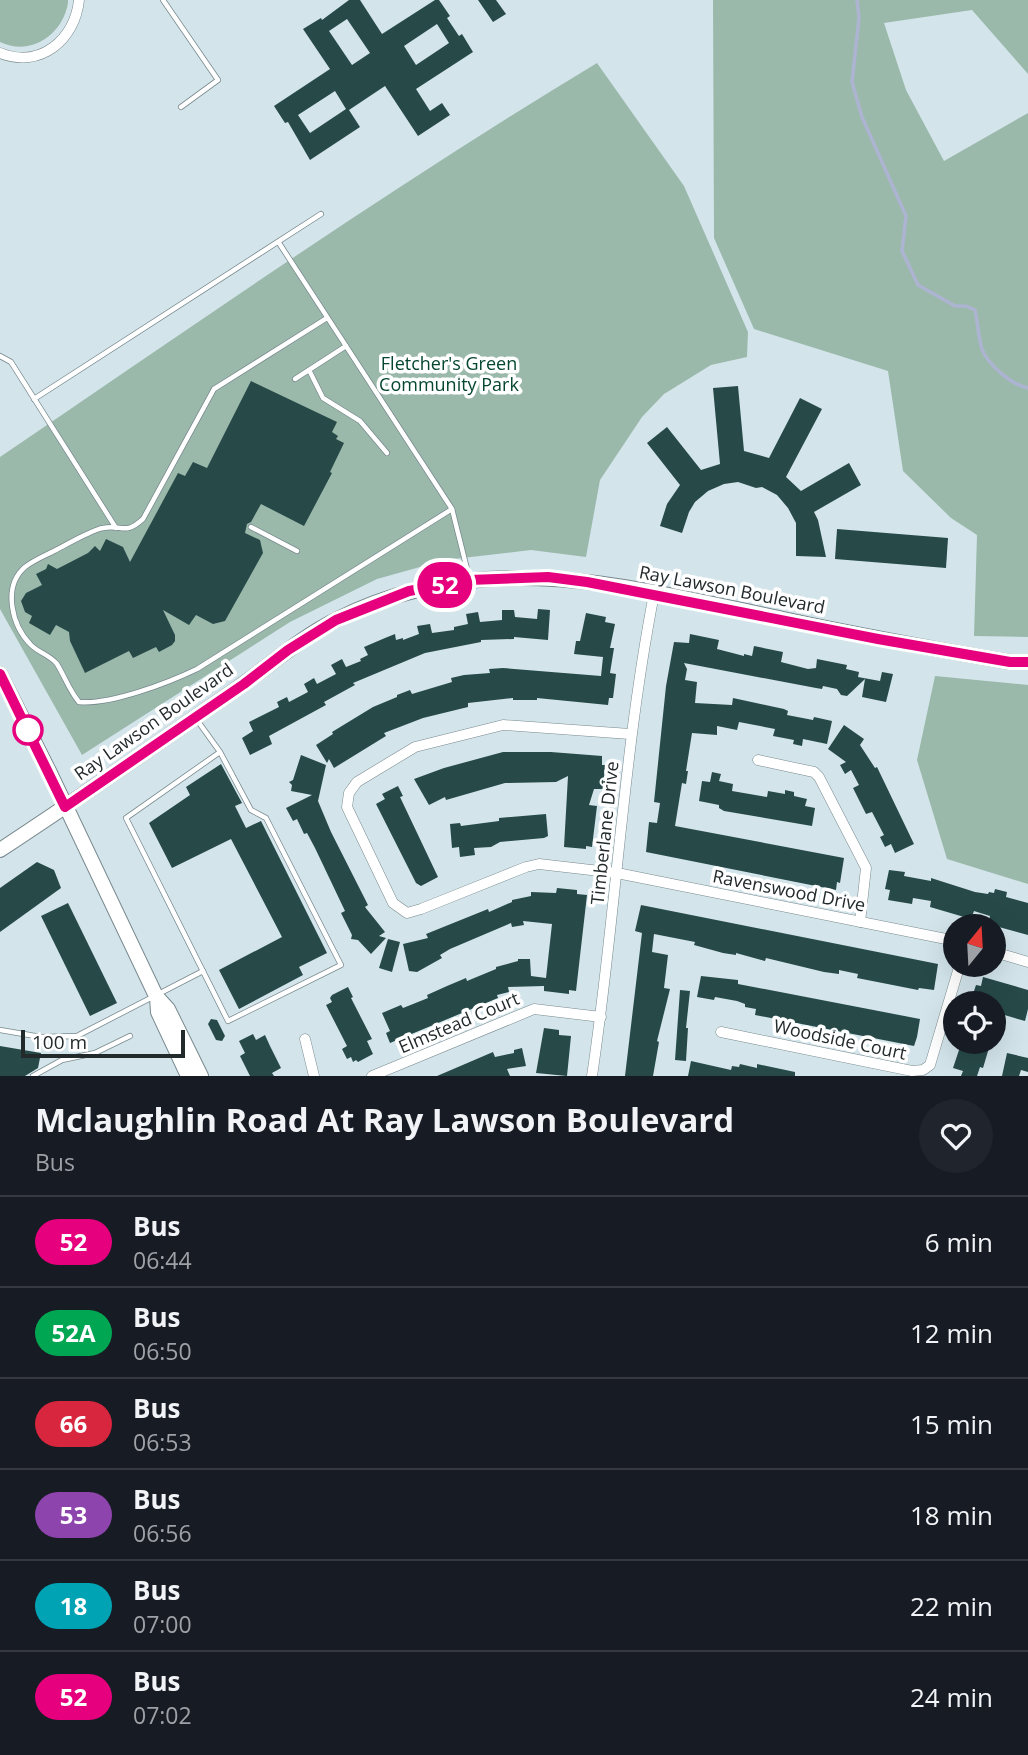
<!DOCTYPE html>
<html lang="en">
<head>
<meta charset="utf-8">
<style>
  body { margin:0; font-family:"Open Sans",sans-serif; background:#20242c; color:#f1f3f6; height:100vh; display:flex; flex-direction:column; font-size:26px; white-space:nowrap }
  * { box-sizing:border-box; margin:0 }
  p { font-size:23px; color:#9ea1a6 }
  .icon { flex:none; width:38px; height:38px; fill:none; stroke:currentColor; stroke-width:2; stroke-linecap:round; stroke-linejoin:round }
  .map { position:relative; height:1076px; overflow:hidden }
  .sheet { display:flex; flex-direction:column; background:#171b24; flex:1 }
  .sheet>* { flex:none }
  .badge { padding:0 14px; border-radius:23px; font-size:24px; line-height:46px }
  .needle { width:46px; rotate:18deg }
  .buttons { position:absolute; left:943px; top:914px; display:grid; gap:14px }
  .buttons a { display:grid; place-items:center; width:63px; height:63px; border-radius:50%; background:#171b24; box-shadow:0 7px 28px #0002; font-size:35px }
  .scale { position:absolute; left:21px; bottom:18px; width:164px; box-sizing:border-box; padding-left:7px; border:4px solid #232a2c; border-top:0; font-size:19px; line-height:24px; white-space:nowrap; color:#232a2c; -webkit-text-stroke:5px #fff; paint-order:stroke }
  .map>.badge { position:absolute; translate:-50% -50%; box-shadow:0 0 0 4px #fff }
  .round { display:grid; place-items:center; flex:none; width:74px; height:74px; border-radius:37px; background:#20242c }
  .summary { display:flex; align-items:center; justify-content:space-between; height:119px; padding:0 35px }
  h1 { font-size:33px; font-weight:700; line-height:52px }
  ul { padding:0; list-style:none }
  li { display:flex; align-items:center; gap:21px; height:91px; padding:0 35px; border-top:2px solid #363941 }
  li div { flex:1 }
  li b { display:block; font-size:26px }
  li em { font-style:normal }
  li .badge { min-width:77px; font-weight:700; text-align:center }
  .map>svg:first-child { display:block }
  .green { fill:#9bb9ab }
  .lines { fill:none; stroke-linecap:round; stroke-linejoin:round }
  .stream { stroke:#adb4d1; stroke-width:3.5 }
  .building { fill:#274a49; fill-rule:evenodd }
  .lane-casing { stroke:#78898e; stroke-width:6 }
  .street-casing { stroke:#78898e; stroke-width:11 }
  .secondary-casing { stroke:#78898e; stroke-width:16 }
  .lane { stroke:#fff; stroke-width:4.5 }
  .street { stroke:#fff; stroke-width:10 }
  .secondary { stroke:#fff; stroke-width:14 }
  .line-casing { stroke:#fff; stroke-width:16 }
  .line { stroke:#e6007e; stroke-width:10 }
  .stop-dot { fill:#fff; stroke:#e6007e; stroke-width:3.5 }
  .labels { text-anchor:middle; stroke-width:7; stroke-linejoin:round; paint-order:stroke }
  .park-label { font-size:18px; fill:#054631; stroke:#fff }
  .street-label { font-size:18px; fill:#232a2c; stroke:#fff }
</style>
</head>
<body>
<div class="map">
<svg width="1028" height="1076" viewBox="0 0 1028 1076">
  <rect width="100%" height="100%" fill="#d3e5eb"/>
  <g class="green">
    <path d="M0,0H68V3C63,34 31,57 0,42Z"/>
    <polygon points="713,0 1028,0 1028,74 972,10 884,23 906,90 944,161 1028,113 1028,637 974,636 977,535 951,518 903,471 888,371 754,329 714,238"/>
    <path d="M597,63L684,186L748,332L747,357L711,365L664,394L642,417L600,480L586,557L531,550L445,560L377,579L290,622L82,755L0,609V457C197,323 393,186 597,63Z"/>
    <polygon points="935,676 1028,685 1028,884 947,859 917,760"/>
  </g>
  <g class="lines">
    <path class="stream" d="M857,0L859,18L852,82L862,117L906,216L902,251L918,285L955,306H966L975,310C978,323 978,337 982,349C988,365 1012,385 1028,388"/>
  </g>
  <g class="building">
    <path d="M349,0H360L382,34L435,0H439L450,16L447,18L459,36L462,34L473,52L416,89L430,111L442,103L450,115L418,136L385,86L349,110L360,127L310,160L288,122L285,123L274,106L330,69L303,29L321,18L322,20ZM347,19L370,53L352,65L329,31ZM437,24L449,43L416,65L404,46ZM335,91L346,109L310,133L298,115Z"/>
    <polygon points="478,0 496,0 506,14 493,22"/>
    <polygon points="251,381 337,422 332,432 338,436 336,439 344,443 330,472 332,473 304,526 261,504 251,522 247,524 245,533 260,540 263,553 225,621 213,624 196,615 189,625 163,610 175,635 175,641 172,645 159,652 156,647 133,658 129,651 85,673 70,641 69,632 56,625 50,635 29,623 32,616 25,612 21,601 26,593 42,585 36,574 46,569 48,564 57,569 88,553 95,546 100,551 106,539 123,547 130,562 178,473 185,476 193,462 207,468"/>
    <polygon points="738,386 744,451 769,458 800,398 822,409 786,477 801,491 849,463 861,485 814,512 818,520 826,557 796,556 796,523 788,508 777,495 762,487 756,488 738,482 724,484 708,491 695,502 689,512 682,533 660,526 667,504 680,485 647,443 667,427 701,470 720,464 713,388"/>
    <polygon points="837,529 948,538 946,568 835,559"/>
    <polygon points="538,609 550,610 548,640 514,637 514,639 481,640 481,642 425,653 353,683 355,685 324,702 326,705 269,736 272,744 250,755 242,738 253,731 249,722 279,707 277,702 287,697 289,702 308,692 304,684 314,678 317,684 336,674 331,665 342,659 346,667 361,661 360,659 368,655 364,647 385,638 395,634 396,640 403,638 403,640 419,634 417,626 430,624 432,633 454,630 454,627 468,624 466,614 478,612 480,622 502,620 502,610 514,610 515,617 537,619"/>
    <polygon points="586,613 606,617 605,622 615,624 610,648 614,648 610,673 616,674 613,698 609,698 608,705 537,698 537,700 513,700 513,698 468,703 468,707 423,718 384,733 386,736 334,768 329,759 327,763 316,745 333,734 332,732 373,707 397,697 397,695 410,690 412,694 452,682 451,678 464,675 490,673 489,669 503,668 601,676 603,657 574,654 576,641 580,641"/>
    <polygon points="690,634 719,640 717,649 744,656 744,654 752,656 754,646 783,652 781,662 808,669 816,668 817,659 847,665 846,669 859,672 858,677 880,681 882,672 893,674 886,702 862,697 865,679 847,696 841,695 837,689 823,686 822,689 816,688 684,663 687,669 685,680 697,682 695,703 732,705 733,698 784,709 788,711 787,715 813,720 814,717 832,721 827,744 803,739 802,746 793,744 794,740 773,736 775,729 739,722 737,730 717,726 717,735 692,733 686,771 688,771 686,784 682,783 675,826 844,858 840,883 837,882 836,890 646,852 649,822 657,823 660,803 654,802 666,686 674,642 689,643"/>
    <polygon points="844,725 864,739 860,745 875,768 877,767 914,844 895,853 891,844 885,847 880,837 884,835 872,812 866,814 853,788 859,785 851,770 845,774 840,765 846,762 828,749"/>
    <polygon points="503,752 551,752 602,756 602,765 605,765 603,789 594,789 589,805 597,806 592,847 586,846 586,849 564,847 568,776 556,782 505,783 446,800 445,797 429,805 414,779 444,768"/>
    <polygon points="301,755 326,765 318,801 331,832 368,905 365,907 385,932 379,936 386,938 371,954 358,940 351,939 352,935 341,913 345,911 315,848 307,833 304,834 297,819 293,821 286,808 312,795 291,791 292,785 289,782 293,780"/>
    <polygon points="221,764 242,803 235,806 246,828 261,821 327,953 299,967 303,975 239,1009 219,970 282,937 231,839 172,868 149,823 190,795 186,787"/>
    <polygon points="712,772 721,774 719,781 733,784 732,791 767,797 768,791 785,794 785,790 794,792 794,796 807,799 805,806 815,808 812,826 724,811 719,808 719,805 699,801 702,781 710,782"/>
    <polygon points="398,786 403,796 400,797 438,877 421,886 416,883 376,804 385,799 382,794"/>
    <polygon points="546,814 548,836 544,838 500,842 491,847 474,848 475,855 460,857 459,847 452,848 450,824 460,823 461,826 499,821 499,818"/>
    <polygon points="37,862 54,870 61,888 0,932 0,888"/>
    <polygon points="889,870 905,872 904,876 931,881 931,878 975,892 988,894 989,892 994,893 995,889 1007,892 1006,897 1028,903 1028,935 988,924 990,916 974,911 971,919 930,907 931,901 913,898 912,904 888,900 890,890 885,889"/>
    <polygon points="557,888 577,890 577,894 587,895 576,991 569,990 569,994 544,991 544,986 508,987 509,992 497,995 498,998 390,1043 386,1033 390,1031 382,1013 401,1005 403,1008 428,998 427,995 447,986 466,978 467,981 496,969 496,967 518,961 518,959 530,959 531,976 546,978 552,924 523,921 524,925 512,927 511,923 450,949 440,955 442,958 417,972 409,971 403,944 428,938 426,934 488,909 489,912 512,902 512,900 531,896 531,892 556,893"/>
    <polygon points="68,903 117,1003 90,1016 41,916"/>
    <polygon points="641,905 938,964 934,990 919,988 918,990 857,978 858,974 839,970 839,974 824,972 766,958 765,961 736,953 736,955 723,953 694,945 695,942 654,934 652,952 668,955 664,988 670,989 657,1041 659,1042 653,1076 625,1076 642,933 635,931"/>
    <polygon points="388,939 400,942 392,972 379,968"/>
    <polygon points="701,976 738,980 738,984 920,1019 917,1037 914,1046 755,1015 756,1009 745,1007 745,1004 737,1001 715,997 714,1000 697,997"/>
    <polygon points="983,977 1028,990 1028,1009 1025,1021 1001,1014 994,1030 994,1003 970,1003 976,985 981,986"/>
    <polygon points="348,987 353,997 351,998 372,1039 367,1041 373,1054 358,1062 356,1060 353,1062 351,1057 347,1059 342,1049 347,1046 326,1005 332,1002 330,998 332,995"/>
    <polygon points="680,990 690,991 686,1028 688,1028 686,1061 675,1060"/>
    <polygon points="211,1019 217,1020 225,1036 222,1041 216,1040 208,1024"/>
    <polygon points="544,1028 559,1030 559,1035 571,1036 567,1076 536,1073"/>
    <polygon points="253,1034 256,1040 265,1035 270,1046 281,1068 272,1073 274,1076 250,1076 240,1056 245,1053 239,1041"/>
    <polygon points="962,1041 991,1041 983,1068 980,1067 977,1076 961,1076 963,1071 953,1068"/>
    <polygon points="0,1046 41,1053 38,1068 25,1076 0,1076"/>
    <polygon points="522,1048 526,1066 507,1069 510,1076 437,1076 493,1052 495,1057 514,1053 514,1050"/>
    <polygon points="1007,1053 1028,1058 1028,1072 1021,1070 1019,1076 1002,1076"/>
    <polygon points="691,1061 731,1070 732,1066 739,1067 740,1064 757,1068 757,1064 795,1072 795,1076 688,1076"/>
  </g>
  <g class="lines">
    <defs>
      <g id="lane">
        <polyline points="163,0 218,80 181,107"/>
        <polyline points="279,243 452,509 469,577"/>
        <path d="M327,318L214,389L143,519C124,536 123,524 103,528C91,530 66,545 54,551C44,556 34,560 25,567C2,587 12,626 31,645C39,653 50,655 57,664C65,677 69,690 79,702C110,705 168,683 197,669L452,509"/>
        <polyline points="0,356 11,362 116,528"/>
        <polyline points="309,370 323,398 360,421 387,453"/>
        <polyline points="295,379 346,346"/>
        <polyline points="34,399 321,214"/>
        <polyline points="251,527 297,551"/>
        <polyline points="197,720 220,752 251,810 266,818 341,965 228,1021 126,818 220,752"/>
        <polyline points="0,1030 41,1037 77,1036 203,971"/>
        <polyline points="33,1076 62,1060 95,1053 130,1036"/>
      </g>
      <g id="street">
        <path d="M0,53C40,69 75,40 79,0"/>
        <polyline points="630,734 503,725 415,747 357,782 349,793 347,807 393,903 407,913 421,909 526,867 539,864 617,873 956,941"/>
        <polyline points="758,760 814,772 819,777 866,868 860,922"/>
        <polyline points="994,952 1028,962"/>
        <polyline points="721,1032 912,1071 923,1070 930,1065 960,964"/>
        <polyline points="305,1039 314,1076"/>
        <polyline points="372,1076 534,1009 601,1017"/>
        <path d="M592,1076C616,915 623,753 654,594"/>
      </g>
      <g id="secondary">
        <polyline points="0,674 49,771 156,996 168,1009 201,1076"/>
        <path d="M0,850C78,799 155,745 232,692C267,668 298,639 336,620C483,545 631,587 783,619C858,635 934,649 1010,662H1028"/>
        <polyline points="157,997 158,1012 188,1076"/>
      </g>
    </defs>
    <use href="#lane" class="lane-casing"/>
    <use href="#street" class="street-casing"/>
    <use href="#secondary" class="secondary-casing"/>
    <use href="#lane" class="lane"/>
    <use href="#street" class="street"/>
    <use href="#secondary" class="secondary"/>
  </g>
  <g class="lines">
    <defs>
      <polyline id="line" points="0,674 65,807 244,684 288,650 336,620 409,591 469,580 548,577 587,582 878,639 1010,662 1028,662"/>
    </defs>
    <use href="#line" class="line-casing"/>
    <use href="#line" class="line"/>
  </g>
  <circle class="stop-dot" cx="28" cy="730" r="14"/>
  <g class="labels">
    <g class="park-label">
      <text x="449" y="370">Fletcher's Green<tspan x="449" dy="21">Community Park</tspan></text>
    </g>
    <g class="street-label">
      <text transform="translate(732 590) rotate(11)" y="6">Ray Lawson Boulevard</text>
      <text transform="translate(154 722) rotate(-35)" y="6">Ray Lawson Boulevard</text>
      <text transform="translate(605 833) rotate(-84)" y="6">Timberlane Drive</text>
      <text transform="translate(789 891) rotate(11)" y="6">Ravenswood Drive</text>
      <text transform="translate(459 1023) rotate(-23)" y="6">Elmstead Court</text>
      <text transform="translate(840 1040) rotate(12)" y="6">Woodside Court</text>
    </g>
  </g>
</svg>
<div class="buttons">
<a><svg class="needle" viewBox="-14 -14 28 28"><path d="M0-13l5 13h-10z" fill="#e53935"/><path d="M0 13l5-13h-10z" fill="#9ea1a6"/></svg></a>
<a><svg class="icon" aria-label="locate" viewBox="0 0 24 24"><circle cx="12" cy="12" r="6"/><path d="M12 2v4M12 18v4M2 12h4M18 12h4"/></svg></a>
</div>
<div class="scale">100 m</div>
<b class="badge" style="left:445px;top:585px;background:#e6007e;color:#fff">52</b>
</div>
<section class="sheet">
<div class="summary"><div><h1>Mclaughlin Road At Ray Lawson Boulevard</h1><p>Bus</p></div><a class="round"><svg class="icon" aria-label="heart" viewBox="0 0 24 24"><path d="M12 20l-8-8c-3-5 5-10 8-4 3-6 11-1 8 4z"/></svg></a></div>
<ul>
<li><span class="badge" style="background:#e6007e;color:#fff">52</span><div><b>Bus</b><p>06:44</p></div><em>6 min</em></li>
<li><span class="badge" style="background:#00a651;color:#fff">52A</span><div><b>Bus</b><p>06:50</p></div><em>12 min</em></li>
<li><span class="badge" style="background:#d7263d;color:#fff">66</span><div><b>Bus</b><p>06:53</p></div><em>15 min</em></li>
<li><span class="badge" style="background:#8e44ad;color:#fff">53</span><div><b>Bus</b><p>06:56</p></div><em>18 min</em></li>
<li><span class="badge" style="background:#00a3b4;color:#fff">18</span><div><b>Bus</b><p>07:00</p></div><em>22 min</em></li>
<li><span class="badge" style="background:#e6007e;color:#fff">52</span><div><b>Bus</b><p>07:02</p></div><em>24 min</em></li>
</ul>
</section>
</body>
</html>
